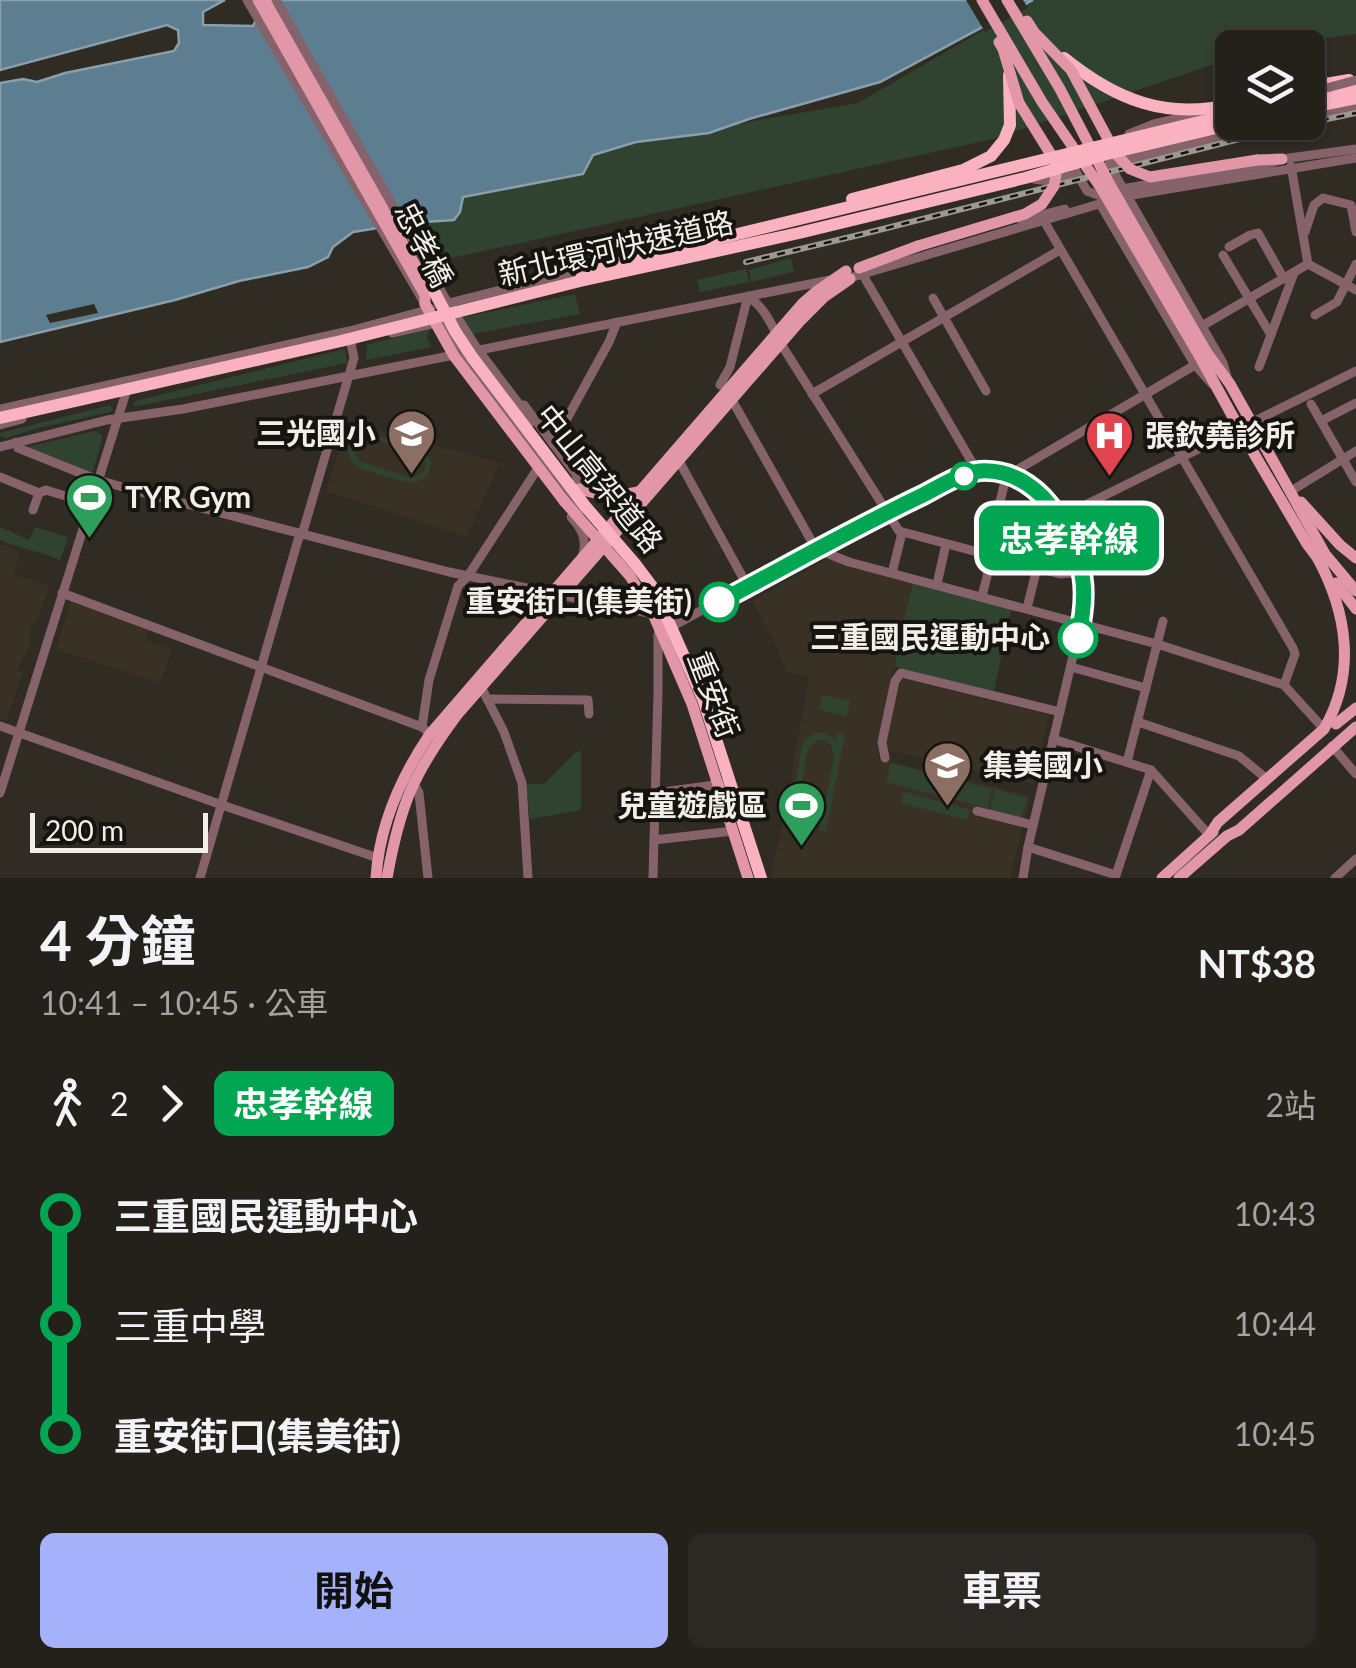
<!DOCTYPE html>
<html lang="zh-TW">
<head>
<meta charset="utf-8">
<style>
  body { margin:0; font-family:Lato,"Noto Sans TC",sans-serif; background:#2c2823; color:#f1f3f6; height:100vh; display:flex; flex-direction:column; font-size:38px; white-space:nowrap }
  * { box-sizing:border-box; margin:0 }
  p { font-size:32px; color:#a3a3a2 }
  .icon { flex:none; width:55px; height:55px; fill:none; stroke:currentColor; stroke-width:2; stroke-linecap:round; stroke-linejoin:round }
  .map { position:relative; height:878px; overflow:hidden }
  .drawer { display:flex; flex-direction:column; background:#24201a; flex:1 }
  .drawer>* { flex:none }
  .badge { padding:0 20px; border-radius:15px; font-size:35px; line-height:65px }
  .buttons { position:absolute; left:1215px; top:30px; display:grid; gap:20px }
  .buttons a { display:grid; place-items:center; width:110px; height:110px; border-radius:15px; background:#24201a; box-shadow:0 2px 8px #0004,0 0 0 2px #413e39; font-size:50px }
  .scale { position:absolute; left:30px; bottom:25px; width:178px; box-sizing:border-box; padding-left:10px; border:5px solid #f2efea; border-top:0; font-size:28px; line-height:35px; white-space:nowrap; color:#f2efea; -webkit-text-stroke:8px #161410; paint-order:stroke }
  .map>.badge { position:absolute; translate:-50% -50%; box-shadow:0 0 0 5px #fff }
  .legs { display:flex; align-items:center; gap:15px; height:110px; padding:0 40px; font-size:32px }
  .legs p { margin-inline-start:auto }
  .summary { display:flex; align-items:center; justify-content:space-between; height:170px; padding:0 40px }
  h1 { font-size:55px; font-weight:700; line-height:75px }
  .button { display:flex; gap:20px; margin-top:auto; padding:20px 40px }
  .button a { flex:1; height:115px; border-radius:15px; background:#a6b1fc; color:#111; font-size:40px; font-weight:700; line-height:115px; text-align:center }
  .button a+a { background:#2c2823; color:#f1f3f6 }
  ul { padding:0 40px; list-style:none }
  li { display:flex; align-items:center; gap:35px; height:110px; font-size:38px }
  li i { display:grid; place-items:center; width:15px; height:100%; margin:0 12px; background:currentColor }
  li i::after { content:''; width:25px; height:25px; margin:-12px; border:8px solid; border-radius:50%; background:#24201a }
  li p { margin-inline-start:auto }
  li:first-child i { background:linear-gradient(#0000 50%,currentColor 0) }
  li:last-child i { background:linear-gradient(currentColor 50%,#0000 0) }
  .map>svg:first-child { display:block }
  .built { fill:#393224 }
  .green { fill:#304331; fill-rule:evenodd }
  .water { fill:#5d7d91; stroke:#8a9fac; stroke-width:2.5 }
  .pier { fill:#302b23 }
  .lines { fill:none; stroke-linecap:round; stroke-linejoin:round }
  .minor { stroke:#86626a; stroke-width:9 }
  .major { stroke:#e197a7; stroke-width:11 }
  .highway { stroke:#fab2c1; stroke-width:12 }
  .rail-casing { stroke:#9c9892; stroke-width:6 }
  .rail { stroke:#161410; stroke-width:2.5; stroke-dasharray:8; stroke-linecap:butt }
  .minor-bridge { stroke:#86626a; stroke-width:9 }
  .major-bridge { stroke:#e197a7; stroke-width:11 }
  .highway-bridge { stroke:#fab2c1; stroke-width:12 }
  .line-1-casing { stroke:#fff; stroke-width:22 }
  .line-1 { stroke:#00a651; stroke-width:15 }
  .stop-1-dot { fill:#fff; stroke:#00a651; stroke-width:5 }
  .labels { text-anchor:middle; stroke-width:8; stroke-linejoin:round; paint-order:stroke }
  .street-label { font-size:30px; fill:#f2efea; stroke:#161410 }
  .poi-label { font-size:30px; font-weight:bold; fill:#f2efea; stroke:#161410; text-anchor:start }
  .stop-label { font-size:30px; font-weight:bold; fill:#f2efea; stroke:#161410; text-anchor:end }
</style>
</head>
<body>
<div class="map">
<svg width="1356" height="878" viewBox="0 0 1356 878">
  <rect width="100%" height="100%" fill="#302b23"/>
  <g class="built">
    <polygon points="348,422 499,463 467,537 326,491"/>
    <polygon points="0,544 20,552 14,574 49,586 37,621 31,624 30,644 17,671 23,673 6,721 0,719"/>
    <polygon points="828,559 913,581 877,742 879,759 1030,796 1010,878 770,878 781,833 809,677 787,672 774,641 752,601"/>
    <polygon points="73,599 150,627 146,640 172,650 160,683 56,649 70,603"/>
    <polygon points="904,679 1049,715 1034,784 888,750 886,741 900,683"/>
  </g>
  <g class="green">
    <polygon points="1035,0 1356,0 1356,34 1264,47 1232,48 1232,58 993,139 429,263 409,223 445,221 460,212 463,197 583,174 593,155 614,145 858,103"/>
    <polygon points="791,258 794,272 751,282 749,270"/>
    <polygon points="746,269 749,282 700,292 697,280"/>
    <polygon points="575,294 580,314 472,334 460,318"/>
    <polygon points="430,328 427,338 432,347 366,360 367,345"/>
    <polygon points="345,349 347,363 133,407 135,401"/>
    <polygon points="110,405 113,409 110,412 39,428 6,438 0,436 0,433"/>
    <polygon points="95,431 102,435 102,440 92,474 22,448"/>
    <path d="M364,431L425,453L431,461L429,473C425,478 422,480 416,482C407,484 360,470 354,464C342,451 352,436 364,431ZM369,437L421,455C430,467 425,474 412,478L361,462L355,454V445L363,438Z"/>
    <path d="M0,527L29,540L35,527L68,537L60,560C39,551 21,549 0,540Z"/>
    <polygon points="913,581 1014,609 1010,613 994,691 933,680 894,666"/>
    <polygon points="822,695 850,701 847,716 819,710"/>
    <path d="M816,733H826L836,740L838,733L845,734L826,832L819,830L822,816C808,821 797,817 792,803L802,745L808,737ZM817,740H824L831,745L834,756L825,803L820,809L810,812L801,806L799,797L808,749Z"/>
    <polygon points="581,751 581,810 530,819 526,784 544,784 576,752"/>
    <polygon points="891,763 992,789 988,808 886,782"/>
    <polygon points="995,789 1027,798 1021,819 990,810"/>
    <polygon points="904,792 970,810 967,820 901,803"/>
  </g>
  <polygon class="water" points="0,0 225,0 203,12 203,25 253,26 266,0 1033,0 880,82 749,119 709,133 636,142 593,155 583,174 463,197 460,212 454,220 409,223 353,232 333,247 328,257 308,267 239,281 175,300 0,342 0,83 23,79 37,82 65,73 174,51 179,43 178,30 167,25 0,70"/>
  <g class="pier">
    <polygon points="966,0 1023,0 1028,8 985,32"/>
    <polygon points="94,304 98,313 50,323 46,315"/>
  </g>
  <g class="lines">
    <g class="minor">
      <polyline points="247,0 425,304"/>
      <polyline points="1308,119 1356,108"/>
      <polyline points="1129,134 1154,124 1201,113"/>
      <polyline points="1291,166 1308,264"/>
      <polyline points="1074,168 1087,191 1109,199"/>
      <polyline points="1034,179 1048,181 1077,174"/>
      <polyline points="1122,189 1271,163 1282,159 1356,149"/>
      <polyline points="1100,204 1195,365 1212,384"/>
      <polyline points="1040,214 1293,648 1295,654 1284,685"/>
      <polyline points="1021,220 1065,209"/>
      <polyline points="1305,232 1314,205 1323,198 1351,205 1356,232"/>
      <polyline points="1229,247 1250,235 1258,233 1284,279"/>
      <polyline points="1223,255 1271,335"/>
      <polyline points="1308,264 1356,290"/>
      <polyline points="860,270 977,471"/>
      <polyline points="846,279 1126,196 1356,158"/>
      <polyline points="933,298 986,391"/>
      <polyline points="445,304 585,269"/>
      <polyline points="1315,315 1337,302 1356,264"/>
      <polyline points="444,318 447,334 459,353 571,498 579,513"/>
      <polyline points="1202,326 1308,264"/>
      <polyline points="392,333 440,322"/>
      <polyline points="1259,367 1294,273"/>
      <polyline points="1227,377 1223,363 1109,164 1290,122"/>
      <path d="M720,385L730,367L748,296C765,308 772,325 781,344L899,531L1060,574L1082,572"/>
      <polyline points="812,394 1060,250"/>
      <polyline points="732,400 816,549 849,562 1157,644 1284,685 1324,729"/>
      <polyline points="1311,404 1356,482"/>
      <polyline points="524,405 576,474 579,489"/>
      <polyline points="0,409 349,331 431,309"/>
      <polyline points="1321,421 1356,403"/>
      <polyline points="0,425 22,419"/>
      <polyline points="16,442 18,448 98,480 144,493 449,572 653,614"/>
      <polyline points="553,444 609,342 617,322"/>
      <polyline points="0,447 107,420 183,409 830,280"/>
      <polyline points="679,461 748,587"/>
      <polyline points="1010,474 1195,365"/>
      <polyline points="0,477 39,493 46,490 91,504"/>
      <polyline points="1291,491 1356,451"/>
      <polyline points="33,510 39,493"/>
      <path d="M571,517C582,529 588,541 582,557"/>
      <polyline points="1059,518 1356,371"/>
      <polyline points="987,555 1007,473"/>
      <polyline points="892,573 902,533"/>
      <polyline points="937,584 946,544"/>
      <polyline points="62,593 422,727 432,736"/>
      <polyline points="982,596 992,557"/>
      <polyline points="1027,608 1037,568"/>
      <polyline points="1071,667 1146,688"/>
      <polyline points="480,685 504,732 522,783 528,878"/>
      <polyline points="487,699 588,700 589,714"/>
      <polyline points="1138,722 1239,756 1267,779"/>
      <polyline points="0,726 222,805 378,858"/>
      <polyline points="422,727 429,680 458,586 468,576 536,471"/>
      <polyline points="1053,739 1151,770 1209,835"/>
      <polyline points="1332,746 1356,774"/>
      <polyline points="885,758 882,742 895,681 901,673 1060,712"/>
      <polyline points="1127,762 1163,621"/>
      <polyline points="413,782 419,793 428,878"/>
      <polyline points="0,793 128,386"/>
      <polyline points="656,793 722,784"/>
      <polyline points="977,811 1033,825"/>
      <polyline points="654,840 733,831"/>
      <polyline points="1028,847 1116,875"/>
      <polyline points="1116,875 1151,770"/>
      <polyline points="200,878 298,540 304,528 354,358 349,334"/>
      <path d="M653,878L658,691V634C743,588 828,540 916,498C935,489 959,473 979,471C1018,468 1047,494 1064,527C1080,558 1088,587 1081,622L1028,847L1023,878"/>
      <polyline points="1335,878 1356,859"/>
    </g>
    <g class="major">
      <polyline points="258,0 425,295 425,304"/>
      <polyline points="269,0 435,293"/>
      <polyline points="1257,160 1282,159"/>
      <polyline points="859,268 918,246"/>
      <polyline points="1207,353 1230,384 1325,554 1356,591"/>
      <polyline points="1200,357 1239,428 1307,544 1319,560"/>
      <polyline points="579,489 610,497 638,492"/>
      <polyline points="564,501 630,576 653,614 692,704 748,878"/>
      <polyline points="1301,502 1340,545 1356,558"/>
      <polyline points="1336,583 1356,609"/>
      <polyline points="1336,724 1356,708"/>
      <path d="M1210,834L1218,822L1324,729C1356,674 1348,614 1317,557"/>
      <path d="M376,878C379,826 401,777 430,734L802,304L817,291L846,271"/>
      <path d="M387,878C400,805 413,774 457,715L801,320L824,297L850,279"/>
      <polyline points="1162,878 1213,832"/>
      <polyline points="1179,878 1227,836 1239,830 1356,727"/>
    </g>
    <g class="highway">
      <path d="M1064,58C1116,100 1166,120 1232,104"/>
      <polyline points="1308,87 1349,80"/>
      <polyline points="1308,101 1356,89"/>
      <polyline points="852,199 963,170 991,156 1004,140 1010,125 1009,75"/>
    </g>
    <defs>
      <polyline id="rail" points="746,262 863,234 1271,131 1356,113"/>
    </defs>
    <use href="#rail" class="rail-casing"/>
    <use href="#rail" class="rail"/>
    <g class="minor-bridge">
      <polyline points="276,0 445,298 476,347 525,412 529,425"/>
      <polyline points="1308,93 1356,80"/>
    </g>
    <g class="major-bridge">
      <polyline points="982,0 1042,102 1101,188 1200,357"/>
      <polyline points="1007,0 1060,89 1109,183 1207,353"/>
      <polyline points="1027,21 1034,32 1071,70 1116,154 1130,169 1150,177 1257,160"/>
      <polyline points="918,246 1025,214 1042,204 1054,186 1056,175 1055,161 1019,103 1003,49 999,42"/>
      <polyline points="425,304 454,356 564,501"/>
    </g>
    <g class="highway-bridge">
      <polyline points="1308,108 1356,98"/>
      <polyline points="581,272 1232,114"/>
      <polyline points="435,293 455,331 472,357 585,506 636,565 654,589 703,699 761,878"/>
      <polyline points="0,418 341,341 580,281 799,233 1025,178 1107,154 1242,122"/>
    </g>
  </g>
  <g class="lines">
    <defs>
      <path id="line-1" d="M719,602C787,566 854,528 923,495C940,486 961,473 980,471C1015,469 1044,491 1060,521C1085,564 1089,590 1078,638"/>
    </defs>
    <use href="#line-1" class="line-1-casing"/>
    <use href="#line-1" class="line-1"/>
  </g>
  <defs>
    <symbol id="school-pin" viewBox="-11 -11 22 30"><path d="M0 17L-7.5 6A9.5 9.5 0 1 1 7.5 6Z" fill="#8d6e63" stroke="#161410"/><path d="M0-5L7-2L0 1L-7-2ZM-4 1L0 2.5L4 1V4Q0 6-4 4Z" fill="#fff"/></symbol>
    <symbol id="hospital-pin" viewBox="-11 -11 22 30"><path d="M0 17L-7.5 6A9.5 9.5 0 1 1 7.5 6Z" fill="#e0444e" stroke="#161410"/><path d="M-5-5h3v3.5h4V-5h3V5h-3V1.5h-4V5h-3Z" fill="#fff"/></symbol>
    <symbol id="stadium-pin" viewBox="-11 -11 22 30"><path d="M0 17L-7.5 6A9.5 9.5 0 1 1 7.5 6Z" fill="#2e9e5b" stroke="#161410"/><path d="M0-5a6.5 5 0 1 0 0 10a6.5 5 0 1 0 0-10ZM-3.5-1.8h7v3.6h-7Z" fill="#fff"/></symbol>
  </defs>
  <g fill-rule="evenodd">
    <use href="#school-pin" x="384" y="406" width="55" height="75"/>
    <use href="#hospital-pin" x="1082" y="408" width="55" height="75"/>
    <use href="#stadium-pin" x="62" y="470" width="55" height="75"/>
    <use href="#school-pin" x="920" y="738" width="55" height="75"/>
    <use href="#stadium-pin" x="774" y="778" width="55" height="75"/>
  </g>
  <g class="stop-1-dot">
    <circle cx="964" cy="476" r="12"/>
    <circle cx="719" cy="602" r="18"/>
    <circle cx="1078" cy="638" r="18"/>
  </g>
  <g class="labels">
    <g class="street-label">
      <text transform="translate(423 245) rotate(63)" y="10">忠孝橋</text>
      <text transform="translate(616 249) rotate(-13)" y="10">新北環河快速道路</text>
      <text transform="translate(599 479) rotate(51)" y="10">中山高架道路</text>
      <text transform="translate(713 695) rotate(69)" y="10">重安街</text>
    </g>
    <g class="poi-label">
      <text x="376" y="444" text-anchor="end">三光國小</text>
      <text x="1145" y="446">張欽堯診所</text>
      <text x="125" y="508">TYR Gym</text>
      <text x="983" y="776">集美國小</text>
      <text x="767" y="816" text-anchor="end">兒童遊戲區</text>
    </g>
    <g class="stop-label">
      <text x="692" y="612">重安街口(集美街)</text>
      <text x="1050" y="648">三重國民運動中心</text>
    </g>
  </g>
</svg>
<div class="buttons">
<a><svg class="icon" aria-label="layers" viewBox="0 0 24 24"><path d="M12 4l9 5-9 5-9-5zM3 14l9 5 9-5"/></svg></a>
</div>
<div class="scale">200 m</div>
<b class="badge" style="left:1069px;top:538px;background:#00a651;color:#fff">忠孝幹線</b>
</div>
<section class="drawer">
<div class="summary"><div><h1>4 分鐘</h1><p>10:41 – 10:45 · 公車</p></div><b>NT$38</b></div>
<div class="legs"><svg class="icon" aria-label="walk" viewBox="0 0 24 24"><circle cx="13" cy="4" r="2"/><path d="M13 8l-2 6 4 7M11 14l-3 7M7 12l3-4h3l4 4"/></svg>2<svg class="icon" aria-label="forward" viewBox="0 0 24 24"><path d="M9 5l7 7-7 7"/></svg><b class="badge" style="background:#00a651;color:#fff">忠孝幹線</b><p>2站</p></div>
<ul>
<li><i style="color:#00a651"></i><b>三重國民運動中心</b><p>10:43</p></li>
<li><i style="color:#00a651"></i><span>三重中學</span><p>10:44</p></li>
<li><i style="color:#00a651"></i><b>重安街口(集美街)</b><p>10:45</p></li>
</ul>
<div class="button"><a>開始</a><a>車票</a></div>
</section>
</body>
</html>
